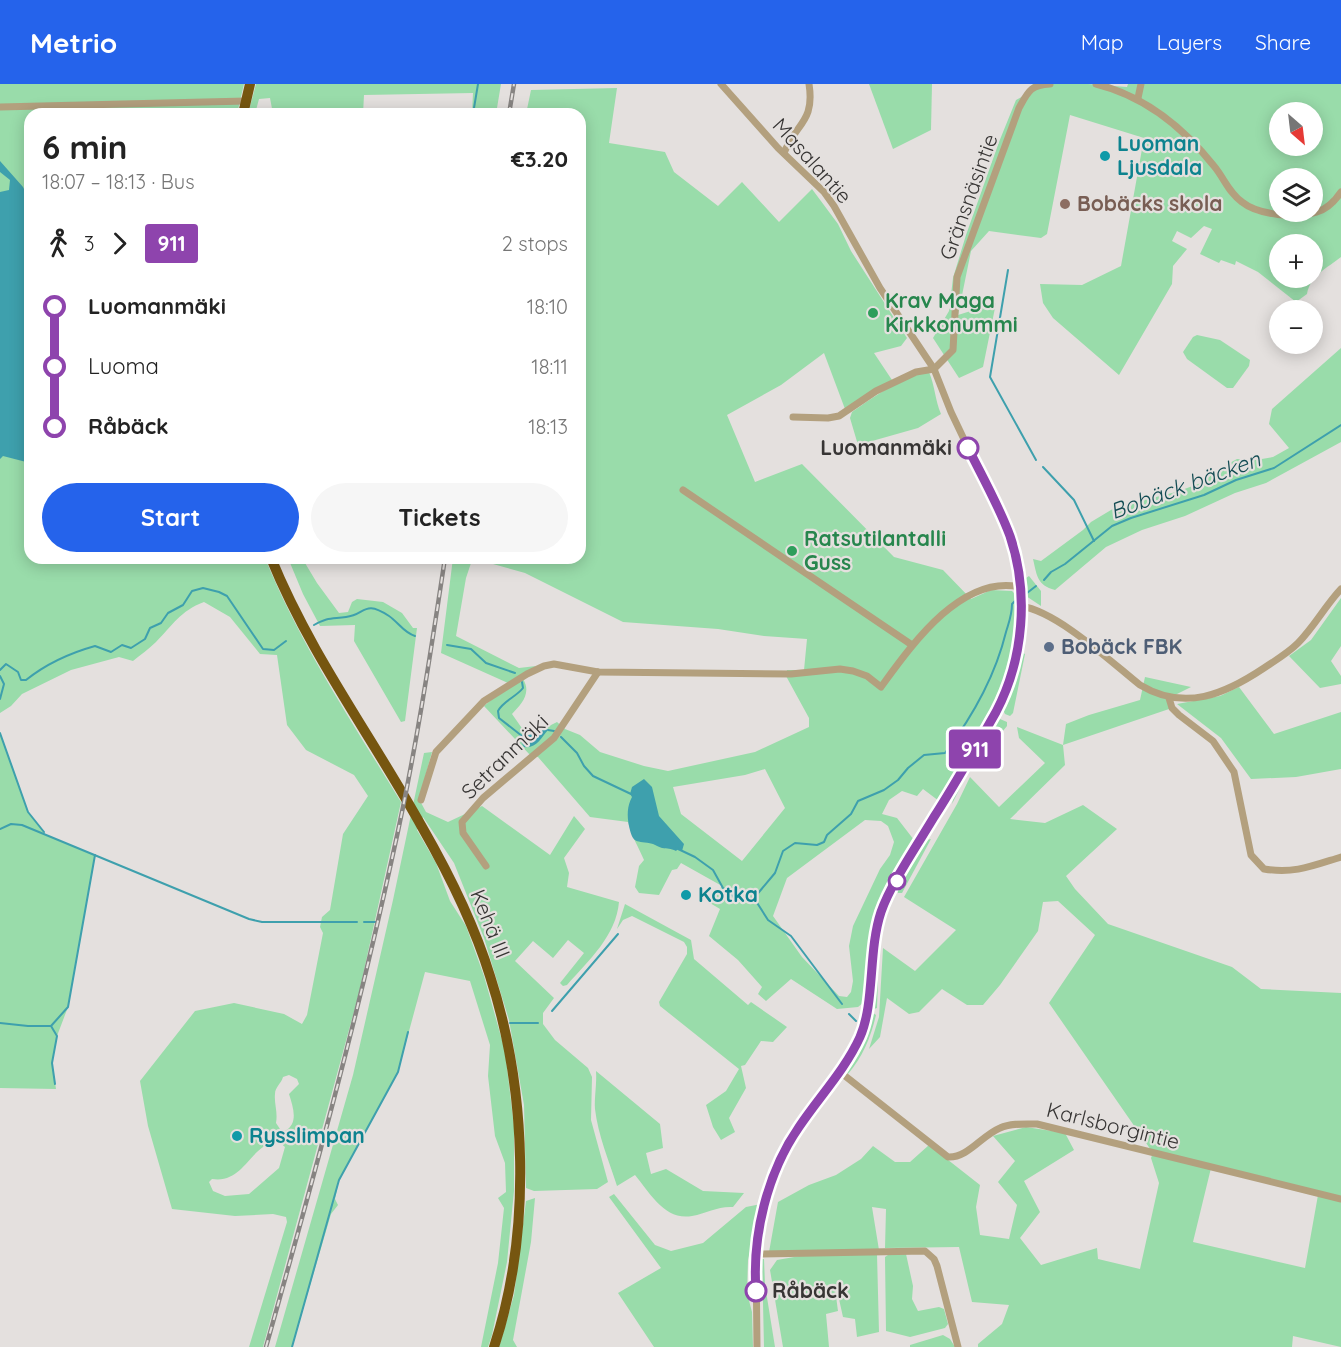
<!DOCTYPE html>
<html lang="en">
<head>
<meta charset="utf-8">
<style>
  body { margin:0; font-family:Quicksand,sans-serif; background:#f6f6f6; color:#222; height:100vh; display:flex; flex-direction:column; font-size:22px; white-space:nowrap }
  * { box-sizing:border-box; margin:0 }
  p { font-size:20px; color:#767676 }
  .icon { flex:none; width:33px; height:33px; fill:none; stroke:currentColor; stroke-width:2; stroke-linecap:round; stroke-linejoin:round }
  .map { position:relative; flex:1; overflow:hidden }
  .details { position:absolute; left:24px; top:24px; width:562px; height:456px; display:flex; flex-direction:column; background:#fff; border-radius:18px; box-shadow:0 3px 15px #0003 }
  .details>* { flex:none }
  .badge { padding:0 12px; border-radius:4px; font-size:21px; line-height:39px }
  .needle { width:39px; rotate:152deg }
  .buttons { position:absolute; left:1269px; top:18px; display:grid; gap:12px }
  .buttons a { display:grid; place-items:center; width:54px; height:54px; border-radius:50%; background:#fff; box-shadow:0 3px 15px #0003; font-size:30px }
  .map>.badge { position:absolute; translate:-50% -50%; box-shadow:0 0 0 3px #fff }
  .legs { display:flex; align-items:center; gap:9px; height:66px; padding:0 18px; font-size:20px }
  .legs p { margin-inline-start:auto }
  .head { display:flex; align-items:center; justify-content:space-between; height:102px; padding:0 18px }
  h1 { font-size:33px; font-weight:700; line-height:45px }
  .cta { display:flex; gap:12px; margin-top:auto; padding:12px 18px }
  .cta a { flex:1; height:69px; border-radius:36px; background:#2563eb; color:#fff; font-size:24px; font-weight:700; line-height:69px; text-align:center }
  .cta a+a { background:#f6f6f6; color:#222 }
  ul { padding:0 18px; list-style:none }
  li { display:flex; align-items:center; gap:21px; height:60px; font-size:22px }
  li i { display:grid; place-items:center; width:9px; height:100%; margin:0 8px; background:currentColor }
  li i::after { content:''; width:15px; height:15px; margin:-8px; border:4px solid; border-radius:50%; background:#fff }
  li p { margin-inline-start:auto }
  li:first-child i { background:linear-gradient(#0000 50%,currentColor 0) }
  li:last-child i { background:linear-gradient(currentColor 50%,#0000 0) }
  header { display:flex; align-items:center; gap:36px; box-sizing:border-box; height:84px; padding:0 30px; background:#2563eb; color:#fff }
  header strong { font-size:28px }
  nav { display:flex; gap:33px; margin-inline-start:auto; font-size:21px }
  .map>svg:first-child { display:block }
  .green { fill:#99dcaa; fill-rule:evenodd }
  .water { fill:#3ea0ad }
  .lines { fill:none; stroke-linecap:round; stroke-linejoin:round }
  .stream { stroke:#3ea0ad; stroke-width:2 }
  .minor { stroke:#b3a07e; stroke-width:7 }
  .highway { stroke:#765610; stroke-width:10 }
  .rail-casing { stroke:#878482; stroke-width:4.5 }
  .rail { stroke:#e4e0de; stroke-width:2; stroke-dasharray:7; stroke-linecap:butt }
  .line-1-casing { stroke:#fff; stroke-width:14 }
  .line-1 { stroke:#8e44ad; stroke-width:9 }
  .culture-dot { fill:#0f9aa8; stroke:#e4e0de; stroke-width:2 }
  .education-dot { fill:#8d6e63; stroke:#e4e0de; stroke-width:2 }
  .leisure-dot { fill:#2e9e5b; stroke:#e4e0de; stroke-width:2 }
  .stop-1-dot { fill:#fff; stroke:#8e44ad; stroke-width:3 }
  .service-dot { fill:#5c6f8a; stroke:#e4e0de; stroke-width:2 }
  .labels { text-anchor:middle; stroke-width:4.5; stroke-linejoin:round; paint-order:stroke }
  .culture-label { font-size:21px; font-weight:bold; fill:#0d838f; stroke:#e4e0de; text-anchor:start }
  .street-label { font-size:21px; fill:#373534; stroke:#e4e0de }
  .education-label { font-size:21px; font-weight:bold; fill:#785e54; stroke:#e4e0de; text-anchor:start }
  .leisure-label { font-size:21px; font-weight:bold; fill:#27864d; stroke:#e4e0de; text-anchor:start }
  .stop-label { font-size:21px; font-weight:bold; fill:#373534; stroke:#e4e0de; text-anchor:end }
  .service-label { font-size:21px; font-weight:bold; fill:#4e5e75; stroke:#e4e0de; text-anchor:start }
  .water-label { font-size:22px; font-style:italic; fill:#134c53; stroke:#e4e0de }
</style>
</head>
<body>
<header>
<strong>Metrio</strong>
<nav><a>Map</a><a>Layers</a><a>Share</a></nav>
</header>
<div class="map">
<svg width="1341" height="1263" viewBox="0 0 1341 1263">
  <rect width="100%" height="100%" fill="#e4e0de"/>
  <g class="green">
    <path d="M0,0H244L237,30H30V474H265C300,560 352,638 401,718L359,909L263,1263H249L287,1138L286,1133L273,1130L235,1132L172,1125L148,1042L140,997L195,927L234,919L284,930L302,940L307,931L323,849L320,843L322,833L330,826L343,750L368,712L354,691L306,666L287,641L277,571L260,570L230,533L204,518C180,527 173,541 156,558C149,565 140,571 133,577L119,573L71,586L22,610L11,622L0,629ZM289,991L297,995L299,1000L289,1010C293,1023 299,1039 285,1047L280,1045L276,1039C278,1028 274,1020 275,1010C275,1003 281,1000 283,993ZM278,1057L285,1063L279,1084L249,1110L225,1112L213,1107L209,1098L212,1095C245,1100 249,1061 278,1057Z"/>
    <polygon points="256,0 501,0 496,30 472,30 473,9 364,11 363,30 273,30 270,14 259,15 255,30 248,30"/>
    <polygon points="869,0 932,0 931,46 893,65"/>
    <path d="M1033,0H1088L1127,3L1128,0H1341V173C1327,184 1310,192 1307,210L1296,218L1258,188L1236,177L1235,181L1221,176L1219,179L1200,170L1212,145L1204,142L1191,154L1177,147L1172,157L1187,165L1173,182L1172,200L1119,291L1053,234L1043,219L1040,200L1082,201L1121,182L1144,54L1070,31L1047,150L1041,154L989,147L971,167L958,231L996,219L983,283L959,294L933,254L949,227L953,194L966,151L999,58L1016,16L1027,10ZM1280,28H1312V62H1280ZM1280,94H1312V128H1280ZM1280,160H1312V194H1280Z"/>
    <path d="M617,4L609,59L665,68L674,88L718,122L742,98L779,138L812,105L838,140L851,167L907,254L901,262L874,269L892,296L845,325L824,269L781,301L727,331L755,398L802,380L894,473L943,486L971,515L991,506L1012,507L1017,512V536L1013,568L1003,606L939,717L923,705L917,712L902,707L889,716L882,730L897,734L914,756L890,793L871,847L864,918L858,923L837,925L791,895L766,917L758,910L762,903L738,876L709,852L720,825L710,819L722,802L681,779L677,785L672,786L659,811L639,809L635,803L639,782L644,776C638,762 632,753 628,738L590,733L538,673L530,671L484,622L497,611L523,595C532,609 521,621 512,630L526,650L520,656L548,646L545,644L557,638L565,645L580,651L600,668L644,682L668,687L755,668L809,643V634L786,592L787,586H804L807,555L764,552L718,545L623,538L525,489L493,480L471,479L466,494L456,552L519,584L536,582L508,599L441,569L453,474H580V30H526L531,6ZM765,685L785,724L742,777L681,730L673,703L745,691ZM865,736L881,737L888,742L894,758L890,771L880,785L853,842L849,862L853,897L851,908L847,913L839,912L802,873L773,832L787,794Z"/>
    <polygon points="1197,251 1220,256 1250,276 1249,282 1233,304 1227,304 1187,275 1183,268 1193,253"/>
    <path d="M1341,264V358L1266,399L1235,409L1185,432L1142,446L1106,463L1055,506C1037,501 1037,492 1033,475L1041,477L1083,446L1091,438L1116,423L1176,408L1201,399L1222,383L1237,375L1256,376L1273,373L1289,364L1269,340L1272,325Z"/>
    <path d="M929,288C935,302 935,316 941,330L918,344L858,361L850,334L852,328C875,312 901,293 929,288Z"/>
    <polygon points="288,474 302,474 317,499 339,529 348,528 352,518 357,515 383,518 402,529 413,544 417,544 405,637 401,638 354,557 355,541 320,542 303,510"/>
    <polygon points="1029,492 1041,507 1041,522 1026,512 1023,496"/>
    <polygon points="1341,514 1341,562 1331,577 1341,592 1341,600 1320,604 1289,572 1311,556"/>
    <polygon points="1023,569 1025,570 1013,629 1010,632 1005,630 1003,626 1016,594 1021,571"/>
    <path d="M1145,593L1191,603L1169,614L1172,624L1063,661L1065,681L1010,735L1045,739L1083,721L1117,745L1066,792L1075,805L1108,840L1232,883L1261,905L1341,909V1263L1293,1252L1292,1263H978V1260L1002,1240L1009,1221L972,1218L959,1163L885,1164L886,1125L872,1123L879,1166L769,1168L778,1118L809,1101L836,1091L861,1075L873,1062L895,1078H910L929,1061L980,1101L976,1123L980,1151L1009,1155L1017,1121L998,1098L1015,1077L993,1052L1026,1043L1065,1049L1074,1066L1024,1097L1040,1128L1020,1154L1041,1181L1097,1164L1098,1175L1140,1185L1159,1099L1151,1074L1153,1069L1049,919L1095,851L1058,817L1043,818L1038,847L1000,901L983,921H967L942,905L919,928L909,930L887,914L880,953L869,965L879,933L883,864L915,887L956,846L904,813L957,720L970,693L999,723L1045,679L1019,654L1017,643L1063,661L1066,640L1089,631L1140,616ZM1211,1084L1318,1111L1305,1184L1193,1158Z"/>
    <polygon points="1239,603 1274,650 1341,628 1341,685 1296,693 1251,695 1221,654 1177,620 1220,612"/>
    <polygon points="1000,635 1007,638 1007,642 966,692 952,720 955,707 995,639"/>
    <polygon points="0,649 28,728 46,751 95,771 68,923 57,952 52,979 56,1005 0,1004"/>
    <path d="M432,668L419,715L426,728L448,738L482,722L550,771L574,732L585,745L564,774L569,789L567,803L619,818C616,852 589,876 567,901L563,902L560,899L584,869L568,856L553,874L533,857L515,877L554,914L543,929V940L555,956L588,984L592,993L591,1036L608,1098L597,1105L534,1107L526,1104L524,1021L509,936L484,854L454,779L423,733L417,746L436,779L450,817L466,842L484,892L505,967L514,1042V1107L507,1178L492,1251L488,1263H481L498,1179L504,1124L498,1114L506,1108L505,1079L495,1052L488,992L490,961L470,897L425,888L398,988L339,1096L335,1115L338,1121L331,1130L292,1263H275L353,991L393,816L424,669Z"/>
    <polygon points="931,755 902,809 898,809 897,805 923,761 926,756"/>
    <polygon points="625,820 691,856 694,875 748,921 751,918 787,943 773,958 761,957 745,981 741,982 746,1004 729,1034 735,1048 721,1056 713,1043 706,1021 726,1007 739,985 660,922 659,918 687,870 687,863 684,858 632,832 623,836 617,845"/>
    <polygon points="879,865 877,924 874,925 872,923 876,867"/>
    <path d="M873,929L876,931C871,953 862,974 848,990L846,987C858,968 866,951 871,930Z"/>
    <path d="M596,987L660,1040L663,1064L646,1069L651,1090L666,1085L703,1107L744,1109L733,1123C718,1122 707,1129 692,1132C665,1137 650,1109 635,1091L617,1102C609,1077 598,1051 595,1025C594,1015 597,999 596,987Z"/>
    <polygon points="614,1110 655,1161 671,1167 703,1159 746,1123 761,1120 748,1176 747,1209 752,1228 753,1263 654,1263 618,1209 661,1184 609,1113"/>
    <polygon points="535,1114 531,1158 513,1256 517,1263 499,1263 514,1211 526,1117"/>
    <polygon points="877,1170 879,1248 857,1253 855,1235 843,1233 837,1206 835,1205 838,1227 826,1230 829,1263 783,1263 770,1186 777,1176 800,1172"/>
    <polygon points="906,1170 913,1202 912,1215 918,1227 939,1223 944,1225 948,1240 945,1244 910,1253 886,1247 885,1173 888,1171"/>
    <polygon points="762,1175 764,1175 765,1201 775,1263 764,1263"/>
    <polygon points="943,1251 950,1255 955,1263 910,1263 910,1261"/>
  </g>
  <g class="water">
    <polygon points="0,77 23,103 30,117 30,379 3,372 0,375 0,108 9,106 10,96 0,88"/>
    <path d="M545,644L548,646C541,654 536,665 524,663L520,656L522,652L534,650Z"/>
    <path d="M644,695L652,703L659,732L684,760L682,767L678,765L676,767C670,764 668,765 662,764C658,763 656,761 653,760C636,756 633,761 629,742C627,732 627,722 632,713L630,710L632,703Z"/>
  </g>
  <g class="lines">
    <g class="stream">
      <polyline points="473,30 478,0"/>
      <polyline points="1008,186 990,293 1036,376"/>
      <polyline points="1043,383 1074,416 1094,457"/>
      <polyline points="1044,496 1051,488 1065,480 1112,442 1131,434 1204,411 1236,396 1274,384 1341,341"/>
      <polyline points="1027,509 1036,502"/>
      <path d="M314,541C328,533 331,535 346,533C366,531 363,515 389,532C398,538 404,549 415,552"/>
      <polyline points="447,561 471,565 486,579 515,589"/>
      <path d="M0,586L6,580L18,588L21,596H26C46,580 70,569 95,562L111,568L122,561L131,564L145,555L150,544L161,539L168,529L183,521L192,507L203,504L219,508L227,512L263,565L274,566L286,557"/>
      <polyline points="0,592 4,600 0,615"/>
      <path d="M522,598L523,604C516,613 503,617 498,627L499,634L522,652"/>
      <polyline points="548,646 554,647"/>
      <polyline points="0,649 28,728 44,748"/>
      <polyline points="561,653 577,669 584,682 593,692 631,710"/>
      <polyline points="0,745 11,740 22,741 249,835 262,838 357,838"/>
      <path d="M676,764L695,773L713,786L723,804L734,813L754,814L775,789L783,767L795,759L817,761L824,758L827,751L851,730L858,717L884,706L898,696L908,684L924,671L945,669C973,632 995,593 1006,548C1009,538 1012,531 1012,520L1016,516"/>
      <polyline points="754,814 768,836 791,852 842,920"/>
      <polyline points="364,838 376,838"/>
      <polyline points="552,927 618,850"/>
      <polyline points="849,930 856,937"/>
      <polyline points="0,939 28,942 51,942 57,952 52,979 55,1000"/>
      <polyline points="510,939 538,939"/>
      <polyline points="51,942 68,923 95,771"/>
      <polyline points="292,1263 339,1096 398,988 408,948"/>
    </g>
    <g class="minor">
      <polyline points="721,0 778,64 824,108 834,122 880,204 934,285 951,328 1010,452 1019,493 1021,532 1014,582 1000,621 914,766 882,826 875,848 867,924 861,951 840,988 798,1045 774,1088 764,1125 756,1170 757,1263"/>
      <path d="M1096,0C1145,12 1183,43 1214,82C1224,94 1229,109 1242,118C1258,131 1297,135 1317,128C1327,125 1335,117 1341,108"/>
      <polyline points="1138,14 1141,0"/>
      <polyline points="0,23 246,17"/>
      <path d="M784,69C796,39 815,38 809,0"/>
      <path d="M934,285L953,266L957,193L1019,24C1028,8 1030,1 1050,0"/>
      <polyline points="793,333 828,334 839,332 876,307 916,288 934,285"/>
      <polyline points="683,406 912,561"/>
      <path d="M1021,522C1058,528 1110,577 1140,601C1185,628 1225,610 1264,584C1276,576 1288,569 1298,559C1314,543 1325,522 1341,505"/>
      <path d="M1169,614L1172,624L1179,631L1213,657L1234,688L1251,771L1264,785C1294,790 1312,782 1341,773"/>
      <path d="M421,716L436,668L484,617L527,590L544,582L554,580L598,588L791,590L840,585L853,587L867,592L881,603C911,562 961,490 1020,503"/>
      <polyline points="486,782 463,749 462,738 483,714 554,654 598,588"/>
      <path d="M840,988L948,1073C968,1074 981,1052 1000,1044C1011,1039 1025,1040 1037,1040L1341,1115"/>
      <polyline points="756,1170 925,1167 934,1175 937,1182 958,1263"/>
    </g>
    <g class="highway">
      <polyline points="243,30 250,0"/>
      <path d="M271,474C310,570 372,653 422,743C449,790 474,840 490,892C527,1006 532,1148 494,1263"/>
    </g>
    <defs>
      <g id="rail">
        <polyline points="509,30 514,0"/>
        <path d="M266,1263C312,1100 357,936 393,770C415,672 430,573 445,474"/>
      </g>
    </defs>
    <use href="#rail" class="rail-casing"/>
    <use href="#rail" class="rail"/>
  </g>
  <g class="lines">
    <defs>
      <path id="line-1" d="M756,1207C752,1152 767,1089 799,1043C819,1013 845,986 860,953C875,919 868,867 881,828C891,799 918,760 934,733C956,699 976,663 996,628C1024,575 1029,508 1010,452C999,422 982,392 968,364"/>
    </defs>
    <use href="#line-1" class="line-1-casing"/>
    <use href="#line-1" class="line-1"/>
  </g>
  <g class="culture-dot">
    <circle cx="1105" cy="72" r="6"/>
    <circle cx="686" cy="811" r="6"/>
    <circle cx="237" cy="1052" r="6"/>
  </g>
  <circle class="education-dot" cx="1065" cy="120" r="6"/>
  <g class="leisure-dot">
    <circle cx="873" cy="229" r="6"/>
    <circle cx="792" cy="467" r="6"/>
  </g>
  <g class="stop-1-dot">
    <circle cx="968" cy="364" r="10"/>
    <circle cx="897" cy="797" r="8"/>
    <circle cx="756" cy="1207" r="10"/>
  </g>
  <circle class="service-dot" cx="1049" cy="563" r="6"/>
  <g class="labels">
    <g class="culture-label">
      <text x="1117" y="67">Luoman<tspan x="1117" dy="24">Ljusdala</tspan></text>
      <text x="698" y="818">Kotka</text>
      <text x="249" y="1059">Rysslimpan</text>
    </g>
    <g class="street-label">
      <text transform="translate(812 77) rotate(48)" y="7">Masalantie</text>
      <text transform="translate(969 113) rotate(-70)" y="7">Gränsnäsintie</text>
      <text transform="translate(505 673) rotate(-44)" y="7">Setranmäki</text>
      <text transform="translate(490 840) rotate(68)" y="7">Kehä III</text>
      <text transform="translate(1113 1042) rotate(14)" y="7">Karlsborgintie</text>
    </g>
    <g class="education-label">
      <text x="1077" y="127">Bobäcks skola</text>
    </g>
    <g class="leisure-label">
      <text x="885" y="224">Krav Maga<tspan x="885" dy="24">Kirkkonummi</tspan></text>
      <text x="804" y="462">Ratsutilantalli<tspan x="804" dy="24">Guss</tspan></text>
    </g>
    <g class="stop-label">
      <text x="952" y="371">Luomanmäki</text>
      <text x="772" y="1214" text-anchor="start">Råbäck</text>
    </g>
    <g class="service-label">
      <text x="1061" y="570">Bobäck FBK</text>
    </g>
    <g class="water-label">
      <text transform="translate(1185 401) rotate(-20)" y="8">Bobäck bäcken</text>
    </g>
  </g>
</svg>
<div class="buttons">
<a><svg class="needle" viewBox="-14 -14 28 28"><path d="M0-13l5 13h-10z" fill="#e53935"/><path d="M0 13l5-13h-10z" fill="#767676"/></svg></a>
<a><svg class="icon" aria-label="layers" viewBox="0 0 24 24"><path d="M12 4l9 5-9 5-9-5zM3 14l9 5 9-5"/></svg></a>
<a>+</a>
<a>−</a>
</div>
<b class="badge" style="left:975px;top:665px;background:#8e44ad;color:#fff">911</b>
<section class="details">
<div class="head"><div><h1>6 min</h1><p>18:07 – 18:13 · Bus</p></div><b>€3.20</b></div>
<div class="legs"><svg class="icon" aria-label="walk" viewBox="0 0 24 24"><circle cx="13" cy="4" r="2"/><path d="M13 8l-2 6 4 7M11 14l-3 7M7 12l3-4h3l4 4"/></svg>3<svg class="icon" aria-label="forward" viewBox="0 0 24 24"><path d="M9 5l7 7-7 7"/></svg><b class="badge" style="background:#8e44ad;color:#fff">911</b><p>2 stops</p></div>
<ul>
<li><i style="color:#8e44ad"></i><b>Luomanmäki</b><p>18:10</p></li>
<li><i style="color:#8e44ad"></i><span>Luoma</span><p>18:11</p></li>
<li><i style="color:#8e44ad"></i><b>Råbäck</b><p>18:13</p></li>
</ul>
<div class="cta"><a>Start</a><a>Tickets</a></div>
</section>
</div>
</body>
</html>
